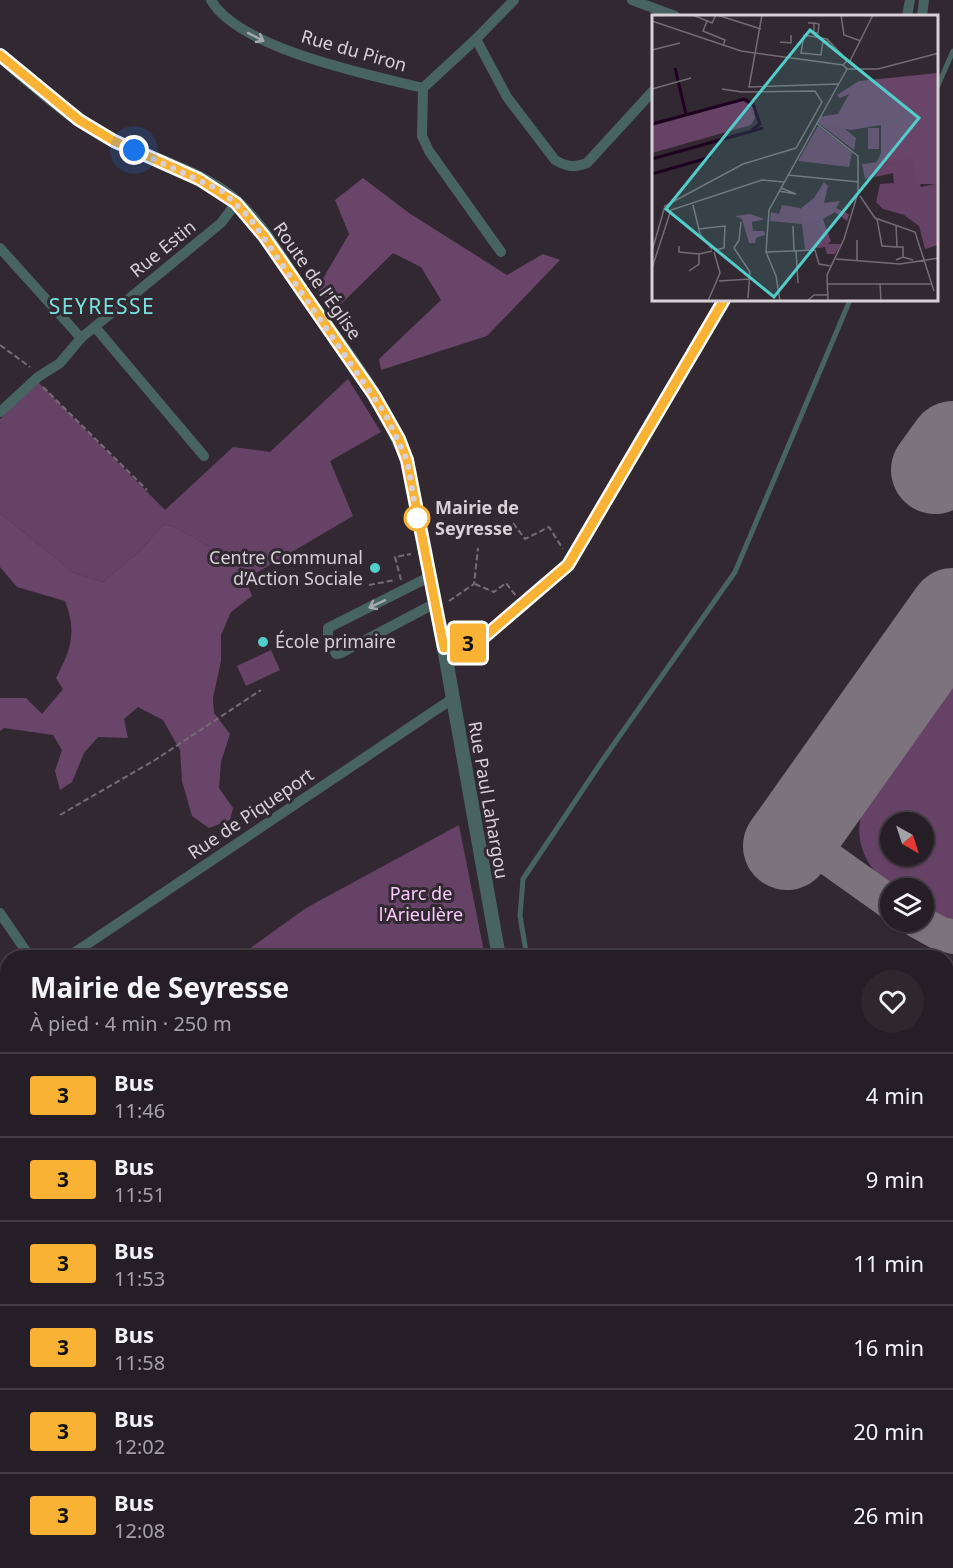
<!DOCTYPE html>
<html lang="fr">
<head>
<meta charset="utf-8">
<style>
  body { margin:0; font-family:"Noto Sans",sans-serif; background:#2e272e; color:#f1f3f6; height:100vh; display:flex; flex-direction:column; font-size:22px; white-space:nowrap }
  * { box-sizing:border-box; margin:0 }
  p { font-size:20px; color:#a4a2a7 }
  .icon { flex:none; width:33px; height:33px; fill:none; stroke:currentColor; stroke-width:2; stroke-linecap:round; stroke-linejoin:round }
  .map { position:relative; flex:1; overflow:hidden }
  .sheet { position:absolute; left:0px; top:950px; width:954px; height:620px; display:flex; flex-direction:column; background:#261e26; border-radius:24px 24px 0 0; box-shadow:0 2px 4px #0004,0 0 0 2px #423c43 }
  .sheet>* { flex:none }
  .badge { padding:0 12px; border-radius:4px; font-size:21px; line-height:39px }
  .needle { width:39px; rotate:141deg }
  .fabs { position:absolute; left:880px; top:812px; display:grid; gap:12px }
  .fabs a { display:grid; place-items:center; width:54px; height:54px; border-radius:50%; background:#261e26; box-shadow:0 2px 4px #0004,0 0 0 2px #423c43; font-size:30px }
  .you { position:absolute; width:30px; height:30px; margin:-15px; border:4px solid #fff; border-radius:50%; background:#1a73e8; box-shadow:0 0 0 9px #1a73e833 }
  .map>.badge { position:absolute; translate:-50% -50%; box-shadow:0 0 0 3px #fff }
  .round { display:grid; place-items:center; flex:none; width:63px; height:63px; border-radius:32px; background:#2e272e }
  .head { display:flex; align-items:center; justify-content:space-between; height:102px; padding:0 30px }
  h1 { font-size:28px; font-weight:700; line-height:45px }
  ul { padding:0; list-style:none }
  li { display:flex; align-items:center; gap:18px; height:84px; padding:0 30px; border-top:2px solid #423c43 }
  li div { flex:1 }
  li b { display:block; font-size:22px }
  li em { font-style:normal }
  li .badge { min-width:66px; font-weight:700; text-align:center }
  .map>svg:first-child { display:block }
  .green { fill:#664366; fill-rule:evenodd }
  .forest { fill:#69456a }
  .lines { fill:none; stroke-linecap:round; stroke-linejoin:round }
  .taxiway { stroke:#7c737c; stroke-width:34 }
  .runway { stroke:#7c737c; stroke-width:88 }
  .path { stroke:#756c75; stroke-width:2; stroke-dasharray:6 3; stroke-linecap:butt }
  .service { stroke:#486462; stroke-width:5 }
  .minor { stroke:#486462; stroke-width:10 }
  .tertiary { stroke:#486462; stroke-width:14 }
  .secondary { stroke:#568381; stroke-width:15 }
  .oneway { stroke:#a5abae }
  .line-casing { stroke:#fff; stroke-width:14 }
  .line { stroke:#f9b233; stroke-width:9 }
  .walk { stroke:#d7d1d7; stroke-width:6; stroke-dasharray:0 10.8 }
  .stop-dot { fill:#fff; stroke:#f9b233; stroke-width:3 }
  .poi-dot { fill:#53cdca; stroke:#322832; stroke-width:2 }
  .labels { text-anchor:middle; stroke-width:6; stroke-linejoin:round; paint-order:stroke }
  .street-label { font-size:18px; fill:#d7d1d7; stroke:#322832 }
  .stop-label { font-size:18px; font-weight:bold; fill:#d7d1d7; stroke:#322832; text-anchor:start }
  .poi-label { font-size:18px; fill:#d7d1d7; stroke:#322832; text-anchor:end }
  .park-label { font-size:18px; fill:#fbcbfb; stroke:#322832 }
  .quarter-label { font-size:21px; letter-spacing:1.5px; fill:#77e3df; stroke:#322832 }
  .inset-river { fill:none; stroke:#1f0221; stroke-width:3 }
  .inset-road { fill:none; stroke:#746c74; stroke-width:1.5 }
  .view { fill:#53cdca; fill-opacity:0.15; stroke:#53cdca; stroke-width:3 }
  .inset-edge { fill:none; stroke:#d7d1d7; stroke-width:3 }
</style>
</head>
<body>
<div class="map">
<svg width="953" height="1568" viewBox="0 0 953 1568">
  <rect width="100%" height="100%" fill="#322832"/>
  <g class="green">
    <polygon points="348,379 381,432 330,461 353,516 246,579 240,564 175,527 164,524 140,551 103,582 74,573 0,513 0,419 38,382 165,510 233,447 270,452"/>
    <polygon points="271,650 280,670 246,686 237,666"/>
    <path d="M953,682V923L924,908V888C916,888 903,890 895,887C866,873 850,835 865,806ZM891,822H924V855H891Z"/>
    <polygon points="459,825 485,957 238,957 306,908"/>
    <polygon points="7,1032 8,1184 0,1195 0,1042"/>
  </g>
  <g class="forest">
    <polygon points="363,178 409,213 507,275 543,254 560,260 487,336 381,370 379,359 441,300 421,267 393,253 337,308 317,289 349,234 335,200"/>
    <path d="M0,513L74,573L103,582L140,551L164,524L175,527L240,564L252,596L231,612L221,635V661L213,698L214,713L230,734L221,762L219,788L233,808L230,820L209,828L192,816L182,781L180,750L163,720L138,707L124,719L128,738L98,737L84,753L72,782L60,790L55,771L62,750L53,735L4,728L0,731V698H26L42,714L63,689L56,678C71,650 77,632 65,601L17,587L0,567Z"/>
    <polygon points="7,1184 8,1562 427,1562 420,1568 0,1568 0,1195"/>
  </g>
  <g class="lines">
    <g class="taxiway">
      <polyline points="831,789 807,822 808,840 818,851 891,903"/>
      <polyline points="917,921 939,933 953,937"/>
    </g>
    <g class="runway">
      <polyline points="935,470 953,445"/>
      <polyline points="787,846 953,612"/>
    </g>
    <g class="path">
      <polyline points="0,345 30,367"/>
      <polyline points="43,387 147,490"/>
      <polyline points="513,523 525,539 549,527 563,549"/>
      <polyline points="401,580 395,557 411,554"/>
      <polyline points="475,584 494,592 506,583 516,596"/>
      <polyline points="369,585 395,580"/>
      <polyline points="449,601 474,584 478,548"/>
      <polyline points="60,815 155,760 261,690"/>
    </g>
    <g class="service">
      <polyline points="936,90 953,51"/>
      <polyline points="527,957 520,916 523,879 602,761 735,572 850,300"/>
      <polyline points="946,1033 953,1027"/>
      <polyline points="946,1440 953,1436"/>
      <polyline points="946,1470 953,1481"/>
      <polyline points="946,1530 953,1526"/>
      <polyline points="661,1562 665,1568"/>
      <polyline points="714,1562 716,1565"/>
      <polyline points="835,1568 839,1566 836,1562"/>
      <polyline points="883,1568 894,1562"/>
    </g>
    <g class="minor">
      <path d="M211,0C239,49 370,75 423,88"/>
      <path d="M514,0L476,39L507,97L555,160C567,167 574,168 587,163L653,91"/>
      <polyline points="632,0 675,16"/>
      <polyline points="907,16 910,0"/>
      <polyline points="922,16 924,0"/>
      <polyline points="423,88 422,136 429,151 501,252"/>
      <polyline points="423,88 476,39"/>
      <polyline points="0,248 81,338"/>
      <polyline points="95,327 204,456"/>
      <polyline points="0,412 38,377 60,363 81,338 221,223 236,203"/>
      <polyline points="429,577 328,628 328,639 336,654 341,653 428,607 435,606"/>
      <polyline points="444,648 484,637 568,565 724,300"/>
      <polyline points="0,913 30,957"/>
      <polyline points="68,957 452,699"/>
      <polyline points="946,1064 953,1059"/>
    </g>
    <path class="tertiary" d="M0,55C36,86 73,120 116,142C150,159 191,170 223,192C258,216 281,260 304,294C341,347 384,399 407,460L444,648L499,957"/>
    <g class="secondary">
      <polyline points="946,1321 953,1317"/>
      <polyline points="534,1568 545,1562"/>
      <polyline points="554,1568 582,1563"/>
      <polyline points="632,1568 637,1562"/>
    </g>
  </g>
  <defs><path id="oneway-shaft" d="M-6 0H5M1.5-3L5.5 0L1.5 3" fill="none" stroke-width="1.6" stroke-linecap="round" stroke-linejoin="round" transform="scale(1.5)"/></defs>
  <g class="oneway">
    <use href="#oneway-shaft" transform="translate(256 37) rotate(27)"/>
    <use href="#oneway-shaft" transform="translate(377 604) rotate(155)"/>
  </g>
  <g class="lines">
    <defs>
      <polyline id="line" points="0,55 79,120 114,141 199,179 236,203 264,236 374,395 399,439 407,460 444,648 484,637 568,565 724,300"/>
    </defs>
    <use href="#line" class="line-casing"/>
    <use href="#line" class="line"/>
    <polyline class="walk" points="134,150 222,191 250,218 386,415 407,460 417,518"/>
  </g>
  <circle class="stop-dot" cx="417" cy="518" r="12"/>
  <g class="poi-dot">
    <circle cx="375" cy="568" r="6"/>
    <circle cx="263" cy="642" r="6"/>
  </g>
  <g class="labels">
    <g class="street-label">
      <text transform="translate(354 51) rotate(16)" y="6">Rue du Piron</text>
      <text transform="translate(163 249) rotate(-39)" y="6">Rue Estin</text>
      <text transform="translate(317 281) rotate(55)" y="6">Route de l'Église</text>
      <text transform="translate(488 800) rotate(80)" y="6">Rue Paul Lahargou</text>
      <text transform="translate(251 814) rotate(-34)" y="6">Rue de Piqueport</text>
    </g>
    <g class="stop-label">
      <text x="435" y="514">Mairie de<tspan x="435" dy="21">Seyresse</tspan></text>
    </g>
    <g class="poi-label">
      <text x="363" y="564">Centre Communal<tspan x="363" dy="21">d’Action Sociale</tspan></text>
      <text x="275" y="648" text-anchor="start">École primaire</text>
    </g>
    <g class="park-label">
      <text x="421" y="900">Parc de<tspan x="421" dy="21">l'Arieulère</tspan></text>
    </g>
    <g class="quarter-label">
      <text x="102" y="314">SEYRESSE</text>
    </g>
  </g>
  <g transform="translate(652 15)">
    <rect width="286" height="286" fill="#322832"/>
    <path d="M91,86L101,92L103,103L99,110L0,138V111ZM169,101L183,105L204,123L202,135L166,108ZM166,111L200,137L197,152L146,146ZM216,113H227V134H216ZM261,143L269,172L283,169L286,173V230L273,234L267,211L252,200L231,194L224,187L228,169L242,168L241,158L213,164L210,149ZM130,190L148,193L157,206H164L174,229H189L183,239H175L173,232L153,235L150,209L118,206L119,197L127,199Z" fill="#664366"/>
    <path d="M286,58V173L283,169H264L260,144L224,148L229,138V110L199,115L167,108L172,101L186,99L197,79L188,83L185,80L207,66ZM172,167L176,171L172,188L188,186L184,193L197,199L195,206L183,197L171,204L179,226L174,230L164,206L152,207L147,195L162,183ZM98,199L113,204L100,207L101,216H112L113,220L104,223L103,228H97L90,204L83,201Z" fill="#69456a"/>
    <path class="inset-river" d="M23,53L34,99M0,109L92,84L101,89L108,109L100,115M0,144L111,113M0,159L59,142"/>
    <path class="inset-road" d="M41,0L60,8L64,0M65,0L109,14M110,0L97,72L186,69M189,0L192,20L209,26M0,6L89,36L191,50L195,54H226L287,38M55,6L51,16L73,25L71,31M156,8H162L167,9L166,18H162V8M128,27L139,28V20M178,27L171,26L169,40L149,38L152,20L175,24L195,45M0,35L28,28M198,46L221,0M191,50L196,45L205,53M0,74L39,63M164,108L206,141V179M135,160L207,167M127,176L144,179L129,173M208,181L223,203L263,217L282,276M41,190L48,219L60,234M225,204L230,231L245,232M244,210L245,232H251V242M141,211L142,236M46,214L73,211L72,233L63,235M205,225V246M27,231V237L47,239M82,233L98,257L96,283M82,233L87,225L89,207M0,236L13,191L91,149L144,133L170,87L163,76L90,77L70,74M144,236L146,268M114,237L163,235L167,249L179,251M184,244L248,249L287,243M244,245L251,242L261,245M0,253L19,195L110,165L132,167M37,256L47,249V239L60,236M67,266L98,264M228,268L229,286M175,269H280M56,286L68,258L62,237M128,286L124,261L114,237L117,195L195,54M155,286L162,280H175M176,286L175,260L192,224L205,181"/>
    <path class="view" d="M158,15L267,103L122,282L14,194Z"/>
    <rect width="286" height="286" class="inset-edge"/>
  </g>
</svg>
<div class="fabs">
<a><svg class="needle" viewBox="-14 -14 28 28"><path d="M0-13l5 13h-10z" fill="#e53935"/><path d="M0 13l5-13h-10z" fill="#a4a2a7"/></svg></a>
<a><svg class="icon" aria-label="layers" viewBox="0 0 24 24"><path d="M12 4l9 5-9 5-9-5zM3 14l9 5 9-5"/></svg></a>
</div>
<div class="you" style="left:134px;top:150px"></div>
<b class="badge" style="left:468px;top:643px;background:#f9b233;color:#111">3</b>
<section class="sheet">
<div class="head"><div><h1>Mairie de Seyresse</h1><p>À pied · 4 min · 250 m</p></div><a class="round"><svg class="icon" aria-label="heart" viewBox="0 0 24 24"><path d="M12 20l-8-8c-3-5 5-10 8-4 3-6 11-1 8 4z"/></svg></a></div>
<ul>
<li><span class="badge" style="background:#f9b233;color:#111">3</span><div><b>Bus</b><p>11:46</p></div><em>4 min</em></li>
<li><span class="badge" style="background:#f9b233;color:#111">3</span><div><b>Bus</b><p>11:51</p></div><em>9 min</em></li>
<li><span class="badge" style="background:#f9b233;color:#111">3</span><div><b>Bus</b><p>11:53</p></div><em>11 min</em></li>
<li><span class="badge" style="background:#f9b233;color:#111">3</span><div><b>Bus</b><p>11:58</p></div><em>16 min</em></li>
<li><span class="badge" style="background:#f9b233;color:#111">3</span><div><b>Bus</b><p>12:02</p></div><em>20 min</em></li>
<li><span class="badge" style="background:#f9b233;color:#111">3</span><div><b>Bus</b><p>12:08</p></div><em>26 min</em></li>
</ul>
</section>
</div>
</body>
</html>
